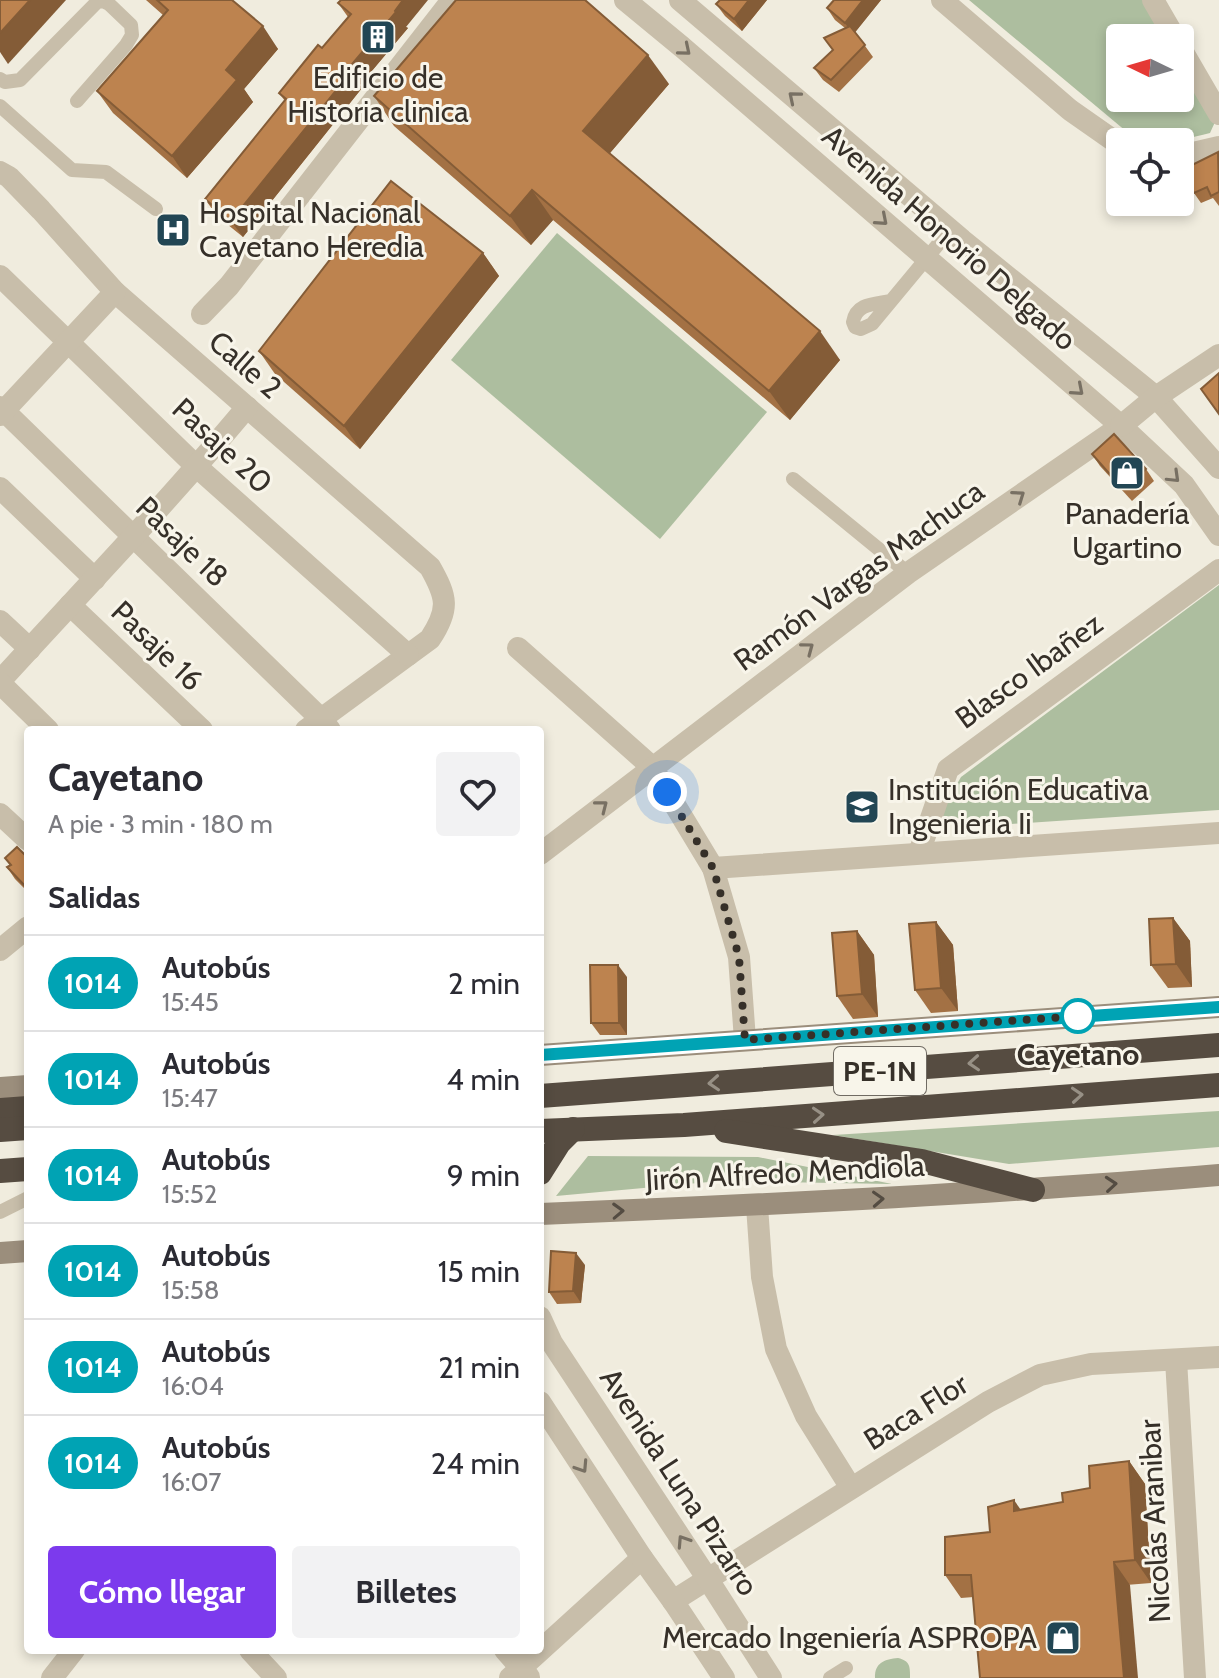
<!DOCTYPE html>
<html lang="es">
<head>
<meta charset="utf-8">
<style>
  body { margin:0; font-family:Cabin,sans-serif; background:#f2f2f3; color:#2b2b33; height:100vh; display:flex; flex-direction:column; font-size:30px; white-space:nowrap }
  * { box-sizing:border-box; margin:0 }
  p { font-size:26px; color:#7c7c81 }
  .icon { flex:none; width:44px; height:44px; fill:none; stroke:currentColor; stroke-width:2; stroke-linecap:round; stroke-linejoin:round }
  .map { position:relative; flex:1; overflow:hidden }
  .drawer { position:absolute; left:24px; top:726px; width:520px; height:928px; display:flex; flex-direction:column; background:#fff; border-radius:8px; box-shadow:0 4px 12px #0003 }
  .drawer>* { flex:none }
  .badge { padding:0 16px; border-radius:26px; font-size:28px; line-height:52px }
  .needle { width:52px; rotate:275deg }
  .controls { position:absolute; left:1106px; top:24px; display:grid; gap:16px }
  .controls a { display:grid; place-items:center; width:88px; height:88px; border-radius:8px; background:#fff; box-shadow:0 4px 12px #0003; font-size:40px }
  .you { position:absolute; width:40px; height:40px; margin:-20px; border:6px solid #fff; border-radius:50%; background:#1a73e8; box-shadow:0 0 0 12px #1a73e833 }
  .map>.badge { position:absolute; translate:-50% -50%; box-shadow:0 0 0 4px #fff }
  h2 { padding:0 24px; font-size:30px; line-height:72px }
  .round { display:grid; place-items:center; flex:none; width:84px; height:84px; border-radius:8px; background:#f2f2f3 }
  .headline { display:flex; align-items:center; justify-content:space-between; height:136px; padding:0 24px }
  h1 { font-size:38px; font-weight:800; line-height:60px }
  .button { display:flex; gap:16px; margin-top:auto; padding:16px 24px }
  .button a { flex:1; height:92px; border-radius:8px; background:#7c3aed; color:#fff; font-size:32px; font-weight:800; line-height:92px; text-align:center }
  .button a+a { background:#f2f2f3; color:#2b2b33 }
  ul { padding:0; list-style:none }
  li { display:flex; align-items:center; gap:24px; height:96px; padding:0 24px; border-top:2px solid #e1e1e2 }
  li div { flex:1 }
  li b { display:block; font-size:30px }
  li em { font-style:normal }
  li .badge { min-width:88px; font-weight:700; text-align:center }
  .map>svg:first-child { display:block }
  .green { fill:#adbe9f }
  .lines { fill:none; stroke-linecap:round; stroke-linejoin:round }
  .service { stroke:#c8beaa; stroke-width:14 }
  .minor { stroke:#c8beaa; stroke-width:22 }
  .tertiary { stroke:#c8beaa; stroke-width:22 }
  .secondary { stroke:#9b8e7c; stroke-width:22 }
  .motorway { stroke:#564c41; stroke-width:24 }
  .wall { fill:#a37144 }
  .shaded-wall { fill:#845c37 }
  .building { fill:#bd834f; stroke:#845c37; stroke-width:2 }
  .oneway { stroke:#787063 }
  .oneway2 { stroke:#979085 }
  .oneway3 { stroke:#544c42 }
  .line-casing { stroke:#fff; stroke-width:18 }
  .line { stroke:#00a3b4; stroke-width:12 }
  .walk { stroke:#363029; stroke-width:8; stroke-dasharray:0 14.4 }
  .stop-dot { fill:#fff; stroke:#00a3b4; stroke-width:4 }
  .labels { text-anchor:middle; stroke-width:6; stroke-linejoin:round; paint-order:stroke }
  .shield { fill:#f8f5ea; stroke:#706b63; stroke-width:2 }
  .shield-label { font-size:28px; font-weight:bold; fill:#363029 }
  .poi-label { font-size:30px; fill:#363029; stroke:#f8f5ea }
  .street-label { font-size:30px; fill:#363029; stroke:#f8f5ea }
  .stop-label { font-size:30px; font-weight:bold; fill:#363029; stroke:#f8f5ea }
</style>
</head>
<body>
<div class="map">
<svg width="1219" height="1678" viewBox="0 0 1219 1678">
  <rect width="100%" height="100%" fill="#f0ecde"/>
  <g class="green">
    <path d="M969,0H1146L1168,38H1120V98H1180V60L1215,122L1210,133C1180,140 1164,146 1133,137Z"/>
    <polygon points="557,233 767,412 660,539 451,360"/>
    <polygon points="1219,585 1219,810 966,827 937,819 961,777"/>
    <polygon points="1219,1111 1219,1147 1009,1164 833,1135"/>
    <polygon points="588,1156 758,1157 892,1184 720,1181 556,1196"/>
    <path d="M898,1658C910,1661 910,1666 910,1678H875C874,1663 885,1659 898,1658Z"/>
  </g>
  <g class="lines">
    <g class="service">
      <polyline points="0,79 5,82 20,80 97,2 103,1 109,4 131,25 132,35 126,45 77,101"/>
      <polyline points="0,106 72,170 106,172 156,209"/>
      <path d="M890,301C875,304 856,303 853,322L855,327L861,329L872,324L950,230"/>
      <polyline points="793,479 908,573"/>
      <polyline points="0,1212 28,1198"/>
      <polyline points="830,1678 846,1668"/>
    </g>
    <g class="minor">
      <polyline points="942,0 1070,110 1120,145"/>
      <polyline points="1153,0 1175,38"/>
      <polyline points="1180,47 1219,114"/>
      <polyline points="1180,156 1219,147"/>
      <path d="M0,172L9,177L41,210L115,292L430,567C447,597 450,609 430,639L306,730"/>
      <polyline points="0,276 197,467 408,655"/>
      <polyline points="202,314 229,286 452,0"/>
      <polyline points="0,407 322,720 330,730"/>
      <polyline points="0,415 115,292"/>
      <polyline points="0,488 95,579"/>
      <polyline points="70,605 202,730"/>
      <polyline points="0,621 30,649"/>
      <polyline points="518,648 652,767 713,868 739,957 745,1040"/>
      <path d="M0,681C83,590 168,502 247,407"/>
      <polyline points="0,683 48,730"/>
      <polyline points="0,814 28,840"/>
      <polyline points="919,853 948,769 1219,570"/>
      <polyline points="540,854 908,573 1121,426"/>
      <polyline points="713,868 1219,833"/>
      <polyline points="0,950 28,927"/>
      <polyline points="757,1206 762,1277 776,1349 806,1416 851,1488"/>
      <polyline points="1176,1360 1195,1678"/>
      <polyline points="673,1601 988,1402 1040,1375 1091,1364 1219,1357"/>
      <polyline points="250,1650 276,1678"/>
      <polyline points="505,1650 529,1677"/>
      <polyline points="52,1678 74,1650"/>
      <polyline points="510,1678 642,1558"/>
    </g>
    <g class="tertiary">
      <polyline points="625,0 682,47 1121,426 1184,485 1219,535"/>
      <polyline points="680,0 962,240 1156,397 1219,468"/>
      <polyline points="1121,426 1156,397 1219,355"/>
      <polyline points="540,1317 552,1343 707,1578 771,1678"/>
      <polyline points="540,1402 642,1558 673,1601 724,1678"/>
    </g>
    <g class="secondary">
      <polyline points="540,1055 1219,1007"/>
      <polyline points="0,1088 28,1086"/>
      <path d="M540,1214C767,1205 993,1194 1219,1175"/>
      <polyline points="0,1253 28,1251"/>
    </g>
    <g class="motorway">
      <polyline points="540,1096 1219,1045"/>
      <polyline points="0,1110 28,1108"/>
      <polyline points="0,1130 28,1128"/>
      <polyline points="540,1131 684,1125 1219,1085"/>
      <polyline points="726,1131 922,1161 1033,1190"/>
      <polyline points="0,1171 28,1169"/>
      <polyline points="540,1173 559,1143 573,1129"/>
    </g>
  </g>
  <g class="wall">
    <polygon points="146,0 232,0 278,49 244,89 253,102 187,178 113,113 97,91 163,15"/>
    <polygon points="767,0 742,31 725,16 716,4"/>
    <polygon points="834,0 881,0 855,32 873,57 839,92 823,80 814,68 833,50 845,28 835,20 827,8"/>
    <polygon points="338,3 406,27 408,28 360,85 362,88 243,237 217,216 205,199 285,101 279,93 322,48 348,17"/>
    <polygon points="669,84 610,153 840,360 790,420 553,220 531,245 394,126 374,96"/>
    <polygon points="1219,153 1219,206 1213,198 1201,203 1194,193"/>
    <polygon points="483,253 499,276 360,449 275,374 259,351"/>
    <polygon points="1092,454 1146,469 1154,481 1132,501 1100,466"/>
    <polygon points="5,858 28,858 28,892 15,879 7,867 10,865"/>
    <polygon points="1173,918 1190,941 1192,987 1168,988 1151,965"/>
    <polygon points="936,922 953,945 958,1011 931,1013 915,990"/>
    <polygon points="857,931 874,955 878,1017 853,1019 837,996"/>
    <polygon points="627,977 627,1035 600,1035 591,1023"/>
    <polygon points="585,1265 581,1303 557,1304 549,1292"/>
    <polygon points="1129,1461 1145,1484 1151,1583 961,1598 945,1575 990,1532 1021,1510 1063,1502 1090,1488"/>
  </g>
  <g class="shaded-wall">
    <polygon points="30,0 66,0 8,64 0,52 0,33"/>
    <polygon points="403,0 428,0 406,27 408,28 360,85 362,88 243,237 231,221"/>
    <polygon points="749,0 767,0 742,31 734,19"/>
    <polygon points="863,0 881,0 853,35 845,23"/>
    <polygon points="263,26 278,49 244,89 253,102 187,178 172,156 226,70"/>
    <polygon points="648,55 669,84 604,160 583,131"/>
    <polygon points="532,190 553,220 531,245 510,216"/>
    <polygon points="483,253 499,276 360,449 344,426"/>
    <polygon points="820,331 840,360 790,420 769,391"/>
    <polygon points="1173,918 1190,941 1192,987 1176,964"/>
    <polygon points="936,922 953,945 958,1011 941,988"/>
    <polygon points="857,931 874,955 878,1017 862,994"/>
    <polygon points="618,965 627,977 627,1035 619,1023"/>
    <polygon points="576,1253 585,1265 581,1303 573,1291"/>
    <polygon points="1129,1461 1145,1484 1151,1583 1135,1560"/>
    <polygon points="1014,1500 1030,1523 1014,1511"/>
    <polygon points="1114,1562 1130,1585 1138,1678 1124,1678"/>
  </g>
  <g class="building">
    <polygon points="0,0 30,0 0,33"/>
    <polygon points="157,0 232,0 263,26 226,70 237,80 172,156 97,91 168,10"/>
    <polygon points="341,0 403,0 395,11 396,12 348,69 351,72 231,221 205,199 286,99 279,93 318,45 322,48 351,14 338,3"/>
    <polygon points="456,0 585,0 648,55 583,131 820,331 769,391 532,190 510,216 374,96"/>
    <polygon points="720,0 749,0 734,19 716,4"/>
    <polygon points="834,0 863,0 845,23 827,8"/>
    <polygon points="850,26 865,45 831,80 814,68 833,50 824,38"/>
    <polygon points="1218,152 1219,192 1211,196 1207,187 1194,193 1182,170"/>
    <polygon points="391,181 483,253 344,426 259,351"/>
    <polygon points="1219,373 1219,414 1201,389"/>
    <polygon points="1114,434 1146,469 1123,489 1092,454"/>
    <polygon points="17,847 28,858 28,889 7,867 11,865 5,858"/>
    <polygon points="1173,918 1176,964 1151,965 1149,919"/>
    <polygon points="936,922 941,988 915,990 909,924"/>
    <polygon points="857,931 862,994 837,996 832,933"/>
    <polygon points="590,965 618,965 619,1023 591,1023"/>
    <polygon points="551,1251 576,1253 573,1291 549,1292"/>
    <polygon points="1129,1461 1135,1560 1114,1562 1124,1678 980,1678 971,1575 945,1575 945,1537 990,1532 988,1507 1014,1500 1014,1511 1063,1502 1062,1493 1090,1488 1089,1466"/>
  </g>
  <defs><path id="oneway-chevron" d="M-2-3.5L2.5 0L-2 3.5" fill="none" stroke-width="1.6" stroke-linecap="round" stroke-linejoin="round" transform="scale(2)"/></defs>
  <g class="oneway">
    <use href="#oneway-chevron" transform="translate(685 50) rotate(40)"/>
    <use href="#oneway-chevron" transform="translate(794 97) rotate(-140)"/>
    <use href="#oneway-chevron" transform="translate(882 220) rotate(41)"/>
    <use href="#oneway-chevron" transform="translate(1078 390) rotate(41)"/>
    <use href="#oneway-chevron" transform="translate(1174 477) rotate(44)"/>
    <use href="#oneway-chevron" transform="translate(1019 496) rotate(-35)"/>
    <use href="#oneway-chevron" transform="translate(808 648) rotate(-37)"/>
    <use href="#oneway-chevron" transform="translate(602 806) rotate(-38)"/>
    <use href="#oneway-chevron" transform="translate(582 1467) rotate(57)"/>
    <use href="#oneway-chevron" transform="translate(683 1541) rotate(-123)"/>
  </g>
  <g class="oneway2">
    <use href="#oneway-chevron" transform="translate(974 1063) rotate(176)"/>
    <use href="#oneway-chevron" transform="translate(714 1083) rotate(176)"/>
    <use href="#oneway-chevron" transform="translate(1077 1095) rotate(-4)"/>
    <use href="#oneway-chevron" transform="translate(818 1115) rotate(-4)"/>
  </g>
  <g class="oneway3">
    <use href="#oneway-chevron" transform="translate(1111 1184) rotate(-5)"/>
    <use href="#oneway-chevron" transform="translate(878 1199) rotate(-3)"/>
    <use href="#oneway-chevron" transform="translate(618 1211) rotate(-2)"/>
  </g>
  <g class="lines">
    <defs>
      <polyline id="line" points="540,1055 1219,1007"/>
    </defs>
    <use href="#line" class="line-casing"/>
    <use href="#line" class="line"/>
    <polyline class="walk" points="667,792 713,868 739,957 745,1040 1078,1016"/>
  </g>
  <defs>
    <symbol id="building-square" viewBox="-11 -11 22 22"><rect x="-9" y="-9" width="18" height="18" rx="4" fill="#224654" stroke="#f8f5ea"/><path d="M-4-6H4V6H1V3H-1V6H-4ZM-2.5-4.3h1.7v1.8h-1.7ZM.8-4.3h1.7v1.8H.8ZM-2.5-1h1.7V.8h-1.7ZM.8-1h1.7V.8H.8Z" fill="#fff"/></symbol>
    <symbol id="hospital-square" viewBox="-11 -11 22 22"><rect x="-9" y="-9" width="18" height="18" rx="4" fill="#224654" stroke="#f8f5ea"/><path d="M-5-5h3v3.5h4V-5h3V5h-3V1.5h-4V5h-3Z" fill="#fff"/></symbol>
    <symbol id="shop-square" viewBox="-11 -11 22 22"><rect x="-9" y="-9" width="18" height="18" rx="4" fill="#224654" stroke="#f8f5ea"/><path d="M-5-2.5h2.3a2.7 3.5 0 0 1 5.4 0H5L5.5 6h-11ZM-1.5-2.5h3a1.5 2.3 0 0 0-3 0Z" fill="#fff"/></symbol>
    <symbol id="school-square" viewBox="-11 -11 22 22"><rect x="-9" y="-9" width="18" height="18" rx="4" fill="#224654" stroke="#f8f5ea"/><path d="M0-5L7-2L0 1L-7-2ZM-4 1L0 2.5L4 1V4Q0 6-4 4Z" fill="#fff"/></symbol>
  </defs>
  <g fill-rule="evenodd">
    <use href="#building-square" x="358" y="17" width="40" height="40"/>
    <use href="#hospital-square" x="153" y="210" width="40" height="40"/>
    <use href="#shop-square" x="1107" y="453" width="40" height="40"/>
    <use href="#school-square" x="842" y="787" width="40" height="40"/>
    <use href="#shop-square" x="1043" y="1618" width="40" height="40"/>
  </g>
  <circle class="stop-dot" cx="1078" cy="1016" r="16"/>
  <g class="labels">
    <rect class="shield" x="834" y="1047" width="92" height="48" rx="6"/>
    <g class="shield-label">
      <text x="880" y="1081">PE-1N</text>
    </g>
    <g class="poi-label">
      <text x="378" y="88">Edificio de<tspan x="378" dy="34">Historia clinica</tspan></text>
      <text x="199" y="223" text-anchor="start">Hospital Nacional<tspan x="199" dy="34">Cayetano Heredia</tspan></text>
      <text x="1127" y="524">Panadería<tspan x="1127" dy="34">Ugartino</tspan></text>
      <text x="888" y="800" text-anchor="start">Institución Educativa<tspan x="888" dy="34">Ingenieria Ii</tspan></text>
      <text x="1037" y="1648" text-anchor="end">Mercado Ingeniería ASPROPA</text>
    </g>
    <g class="street-label">
      <text transform="translate(949 238) rotate(41)" y="10">Avenida Honorio Delgado</text>
      <text transform="translate(245 365) rotate(41)" y="10">Calle 2</text>
      <text transform="translate(222 446) rotate(43)" y="10">Pasaje 20</text>
      <text transform="translate(182 542) rotate(44)" y="10">Pasaje 18</text>
      <text transform="translate(859 576) rotate(-36)" y="10">Ramón Vargas Machuca</text>
      <text transform="translate(157 646) rotate(44)" y="10">Pasaje 16</text>
      <text transform="translate(1029 671) rotate(-36)" y="10">Blasco Ibañez</text>
      <text transform="translate(785 1173) rotate(-3)" y="10">Jirón Alfredo Mendiola</text>
      <text transform="translate(916 1412) rotate(-32)" y="10">Baca Flor</text>
      <text transform="translate(679 1482) rotate(57)" y="10">Avenida Luna Pizarro</text>
      <text transform="translate(1155 1521) rotate(-93)" y="10">Nicolás Aranibar</text>
    </g>
    <g class="stop-label">
      <text x="1078" y="1065">Cayetano</text>
    </g>
  </g>
</svg>
<div class="controls">
<a><svg class="needle" viewBox="-14 -14 28 28"><path d="M0-13l5 13h-10z" fill="#e53935"/><path d="M0 13l5-13h-10z" fill="#7c7c81"/></svg></a>
<a><svg class="icon" aria-label="locate" viewBox="0 0 24 24"><circle cx="12" cy="12" r="6"/><path d="M12 2v4M12 18v4M2 12h4M18 12h4"/></svg></a>
</div>
<div class="you" style="left:667px;top:792px"></div>
<section class="drawer">
<div class="headline"><div><h1>Cayetano</h1><p>A pie · 3 min · 180 m</p></div><a class="round"><svg class="icon" aria-label="heart" viewBox="0 0 24 24"><path d="M12 20l-8-8c-3-5 5-10 8-4 3-6 11-1 8 4z"/></svg></a></div>
<h2>Salidas</h2>
<ul>
<li><span class="badge" style="background:#00a3b4;color:#fff">1014</span><div><b>Autobús</b><p>15:45</p></div><em>2 min</em></li>
<li><span class="badge" style="background:#00a3b4;color:#fff">1014</span><div><b>Autobús</b><p>15:47</p></div><em>4 min</em></li>
<li><span class="badge" style="background:#00a3b4;color:#fff">1014</span><div><b>Autobús</b><p>15:52</p></div><em>9 min</em></li>
<li><span class="badge" style="background:#00a3b4;color:#fff">1014</span><div><b>Autobús</b><p>15:58</p></div><em>15 min</em></li>
<li><span class="badge" style="background:#00a3b4;color:#fff">1014</span><div><b>Autobús</b><p>16:04</p></div><em>21 min</em></li>
<li><span class="badge" style="background:#00a3b4;color:#fff">1014</span><div><b>Autobús</b><p>16:07</p></div><em>24 min</em></li>
</ul>
<div class="button"><a>Cómo llegar</a><a>Billetes</a></div>
</section>
</div>
</body>
</html>
